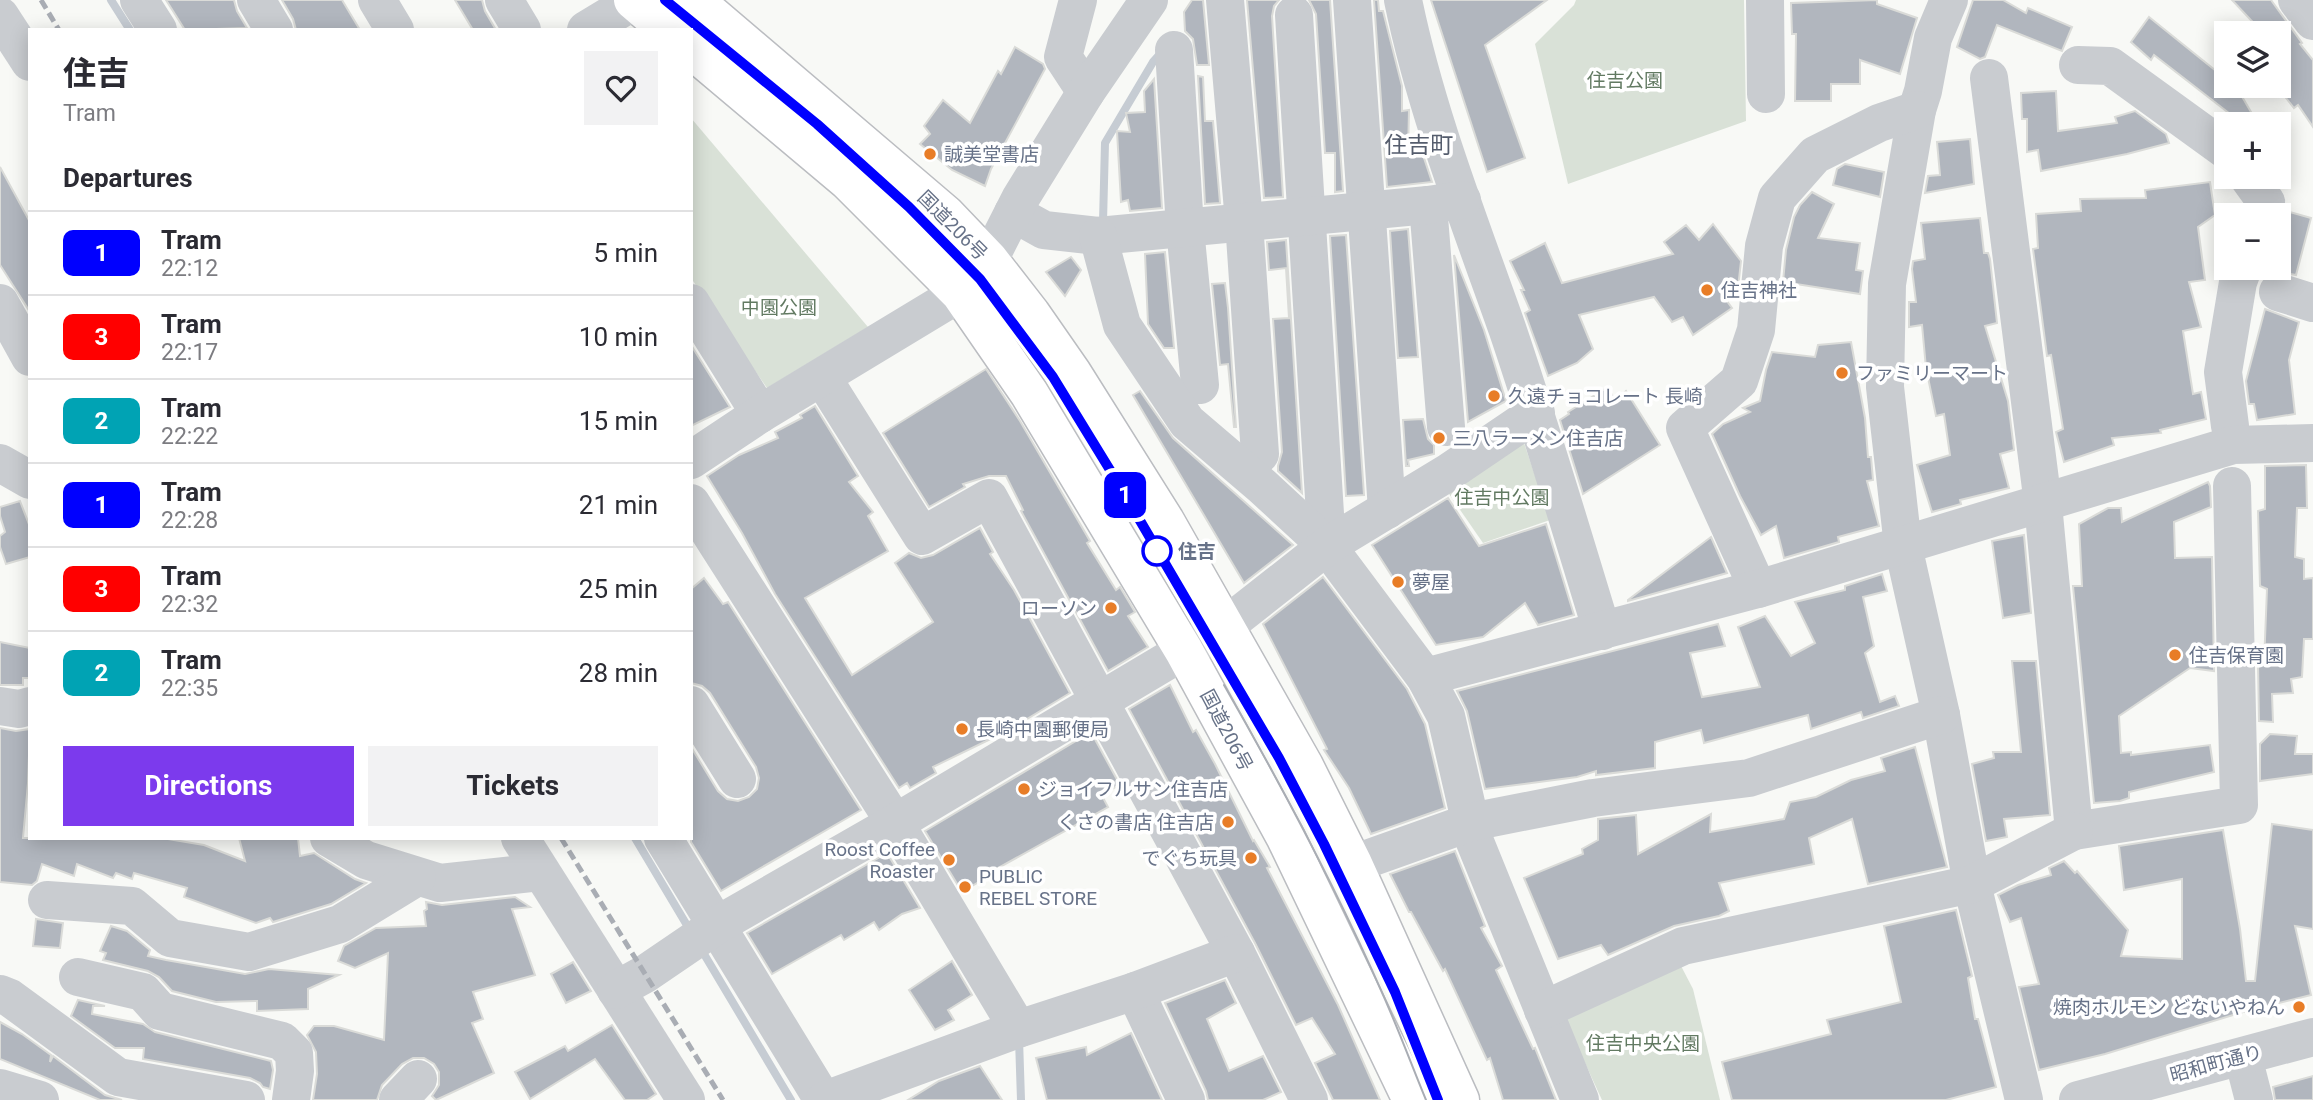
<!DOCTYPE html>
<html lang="en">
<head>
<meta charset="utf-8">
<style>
  body { margin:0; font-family:Roboto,"Noto Sans JP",sans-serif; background:#f2f2f3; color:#2b2b33; height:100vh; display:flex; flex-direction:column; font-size:26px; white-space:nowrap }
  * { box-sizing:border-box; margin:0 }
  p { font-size:23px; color:#7c7c81 }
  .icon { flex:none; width:38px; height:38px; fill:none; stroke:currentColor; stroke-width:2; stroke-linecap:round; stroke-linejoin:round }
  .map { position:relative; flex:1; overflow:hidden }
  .side { position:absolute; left:28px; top:28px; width:665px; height:812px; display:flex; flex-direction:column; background:#fff; border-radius:0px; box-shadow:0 4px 18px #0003 }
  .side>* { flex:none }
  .badge { padding:0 14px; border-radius:10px; font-size:24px; line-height:46px }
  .tools { position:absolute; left:2214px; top:21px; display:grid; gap:14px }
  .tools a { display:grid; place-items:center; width:77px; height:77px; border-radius:0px; background:#fff; box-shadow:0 4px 18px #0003; font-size:35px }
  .map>.badge { position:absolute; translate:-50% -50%; box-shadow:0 0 0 4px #fff }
  h2 { padding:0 35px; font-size:26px; line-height:63px }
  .round { display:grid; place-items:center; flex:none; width:74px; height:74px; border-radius:0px; background:#f2f2f3 }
  .head { display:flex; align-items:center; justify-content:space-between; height:119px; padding:0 35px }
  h1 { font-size:33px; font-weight:700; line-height:52px }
  .primary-button { display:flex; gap:14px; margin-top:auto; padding:14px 35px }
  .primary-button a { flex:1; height:80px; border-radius:0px; background:#7c3aed; color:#fff; font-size:28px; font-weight:700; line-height:80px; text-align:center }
  .primary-button a+a { background:#f2f2f3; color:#2b2b33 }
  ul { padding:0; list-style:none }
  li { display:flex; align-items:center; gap:21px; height:84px; padding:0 35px; border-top:2px solid #e1e1e2 }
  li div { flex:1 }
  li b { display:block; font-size:26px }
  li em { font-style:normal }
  li .badge { min-width:77px; font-weight:700; text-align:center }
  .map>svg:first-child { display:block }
  .green { fill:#d9e1d7 }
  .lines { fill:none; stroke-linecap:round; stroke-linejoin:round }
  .stream { stroke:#c6ccd3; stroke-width:8 }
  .building { fill:#b1b6be; stroke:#dadbd8; stroke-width:2 }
  .highway-casing { stroke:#bbbdc1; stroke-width:41 }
  .minor { stroke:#c9ccd0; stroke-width:38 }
  .highway { stroke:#fff; stroke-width:38 }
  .tram { stroke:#a9adb4; stroke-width:2 }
  .rail { stroke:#a9adb4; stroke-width:5; stroke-dasharray:10 5; stroke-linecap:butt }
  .line-casing { stroke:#fff; stroke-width:16 }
  .line { stroke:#00f; stroke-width:10 }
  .poi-dot { fill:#e87d27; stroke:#fff; stroke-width:2.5 }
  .stop-dot { fill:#fff; stroke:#00f; stroke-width:3.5 }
  .labels { text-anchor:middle; stroke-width:7; stroke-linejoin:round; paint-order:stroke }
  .park-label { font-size:19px; fill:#627a62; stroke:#fff }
  .poi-label { font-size:19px; fill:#677288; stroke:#fff; text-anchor:start }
  .street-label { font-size:19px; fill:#677288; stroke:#fff }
  .stop-label { font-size:19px; font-weight:bold; fill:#677288; stroke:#fff; text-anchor:start }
  .quarter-label { font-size:23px; fill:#555d6d; stroke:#fff }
</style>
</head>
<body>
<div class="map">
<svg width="2313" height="1100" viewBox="0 0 2313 1100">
  <rect width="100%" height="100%" fill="#f8f9f6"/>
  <g class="green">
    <polygon points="1576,0 1744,0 1746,121 1568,184 1535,44 1574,5"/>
    <polygon points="691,118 868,327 767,388 691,278"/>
    <polygon points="1523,440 1550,520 1483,543 1445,488"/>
    <polygon points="1680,964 1693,989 1720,1100 1602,1100 1563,1015"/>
  </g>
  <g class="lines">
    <g class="stream">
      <polyline points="111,0 130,30"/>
      <polyline points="1103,222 1105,143 1153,62 1161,53"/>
      <polyline points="635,838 691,932"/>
      <polyline points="701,949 791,1100"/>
      <polyline points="1019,1039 1021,1100"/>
    </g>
  </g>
  <g class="building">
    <polygon points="166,0 234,0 237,11 247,28 185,30"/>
    <polygon points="282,0 342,0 360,30 296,30 293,19"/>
    <polygon points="455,0 482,0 485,11 496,30 473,30"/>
    <polygon points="1192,0 1203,0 1209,65 1197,65 1193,39 1185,31 1184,12"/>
    <polygon points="1247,0 1279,0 1274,6 1272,16 1283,197 1264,198"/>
    <polygon points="1309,0 1330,0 1343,191 1335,192 1335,153 1325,153 1316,14"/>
    <polygon points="1374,0 1378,0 1379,11 1383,11 1402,86 1402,111 1409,110 1408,154 1422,152 1432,182 1387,187"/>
    <polygon points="1431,0 1547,0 1485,45 1525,158 1487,172"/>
    <polygon points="1877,0 1877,4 1917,18 1900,74 1860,60 1860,84 1831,84 1831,101 1795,101 1796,34 1792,34 1791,3"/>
    <polygon points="1973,0 2003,0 2026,13 2028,8 2072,27 2062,51 1997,25 1985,57 1980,59 1957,47"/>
    <polygon points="2232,0 2271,0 2302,43 2300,44 2313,60 2313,127 2298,105 2294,108 2278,88 2278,33 2263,33"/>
    <polygon points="2149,17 2226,79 2226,86 2237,88 2258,124 2243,124 2154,55 2151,60 2131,42"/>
    <polygon points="1015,47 1043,64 1045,69 991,169 985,186 952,170 920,144 930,134 924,126 943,100 970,123 998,71 1001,74"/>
    <polygon points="1198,76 1203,77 1205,121 1213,121 1220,203 1205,204"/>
    <polygon points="1154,79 1162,208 1130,211 1128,200 1121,202 1117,131 1130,132 1126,113 1145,112 1144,91"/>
    <polygon points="2056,91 2058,131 2117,123 2115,117 2135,111 2166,134 2169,143 2127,154 2041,171 2038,150 2027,152 2027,119 2022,119 2021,93"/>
    <polygon points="1970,139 1974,184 1925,193 1928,176 1940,175 1937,142"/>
    <polygon points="1845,164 1884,172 1880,197 1833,185 1837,169"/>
    <polygon points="0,167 30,222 30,312 0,265"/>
    <polygon points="2210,182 2215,215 2198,227 2205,280 2189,282 2201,327 2183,331 2193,394 2201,392 2206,419 2160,430 2161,433 2112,438 2114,445 2064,462 2056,432 2063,429 2051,355 2047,356 2033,249 2038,248 2036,214 2081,211 2080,199 2146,198 2145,190"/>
    <polygon points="1812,192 1834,204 1818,238 1860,243 1856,270 1863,271 1860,294 1783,282 1786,250 1794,217 1800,205"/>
    <polygon points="2286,211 2311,218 2296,275 2274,271 2275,268 2278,268 2278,230"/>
    <polygon points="1980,218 1984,253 1988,253 1990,259 1997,323 1985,326 2008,401 2014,450 2000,454 2009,488 1960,500 1961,504 1932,512 1917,465 1950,455 1944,414 1936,416 1926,368 1922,325 1909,327 1909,302 1916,302 1912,269 1913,261 1925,259 1921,223"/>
    <polygon points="1713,224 1741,261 1738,288 1724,297 1732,308 1693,335 1683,317 1672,322 1654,297 1579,315 1593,349 1577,363 1548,376 1525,313 1530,310 1521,290 1524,290 1510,261 1545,243 1562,283 1673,254 1664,242 1686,225 1699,240"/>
    <polygon points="1408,229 1418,357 1398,358 1390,231"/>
    <polygon points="1346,235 1364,495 1346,496 1330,236"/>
    <polygon points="1286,240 1302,493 1278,471 1278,466 1282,452 1273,319 1289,318 1286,268 1269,270 1267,242"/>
    <polygon points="1165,252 1174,348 1164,348 1148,324 1145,254"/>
    <polygon points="1454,255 1484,330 1506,401 1468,422"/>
    <polygon points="1071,257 1081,270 1065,296 1046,272"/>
    <polygon points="1225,283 1228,308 1236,427 1234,427 1228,364 1220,365 1212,284"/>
    <polygon points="2265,309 2299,322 2289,360 2295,414 2257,420 2254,404 2249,404 2246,381"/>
    <polygon points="1851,342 1865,418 1868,457 1871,457 1873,480 1867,481 1879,526 1838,537 1839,542 1784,558 1776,526 1761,535 1740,496 1712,434 1723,424 1750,412 1743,408 1760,401 1766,370 1772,352 1815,357 1818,345"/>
    <polygon points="691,345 730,407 691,426"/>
    <polygon points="986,369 1020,421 1090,541 1087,543 1116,590 1120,587 1135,612 1128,616 1148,647 1108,671 1021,511 1023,510 1006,476 989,476 963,484 965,487 929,507 883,433"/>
    <polygon points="1608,387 1615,401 1626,391 1660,445 1583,494 1560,420 1569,414 1568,412"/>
    <polygon points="1140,391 1173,438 1293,545 1244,583 1133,395"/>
    <polygon points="815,406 858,476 849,482 873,512 868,516 888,551 805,598 852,675 933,622 895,563 909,553 921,558 933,555 980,528 993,552 990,554 1014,590 1070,693 1007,731 933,767 936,773 910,788 907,783 899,788 775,594 742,533 707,476 739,455 778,438 775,432 802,418 800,415"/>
    <polygon points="1423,419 1428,439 1434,445 1434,454 1408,460 1409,466 1406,466 1403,420"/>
    <polygon points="2306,465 2307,508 2297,508 2295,557 2304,559 2304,579 2313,578 2313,639 2304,639 2302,677 2291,679 2293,693 2272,694 2273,722 2259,721 2258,664 2264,664 2267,589 2260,586 2258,511 2265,509 2265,466"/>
    <polygon points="2208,482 2210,486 2211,507 2174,522 2175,558 2212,557 2214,671 2190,668 2119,716 2121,753 2131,752 2131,755 2210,745 2214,772 2129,792 2129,798 2120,801 2094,803 2073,586 2082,586 2079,524 2108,508 2121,508 2122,522"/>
    <polygon points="1448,498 1479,546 1546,524 1574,615 1538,625 1525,603 1483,637 1436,645 1372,545"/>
    <polygon points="20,501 30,527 30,557 6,564 0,547 0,536 5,532 0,516 0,507"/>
    <polygon points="2024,535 2031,613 2003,618 1992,541"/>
    <polygon points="1711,537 1727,573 1628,601 1628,600"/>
    <polygon points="1882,574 1887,591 1863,597 1874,646 1865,653 1880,702 1895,696 1899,706 1863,718 1861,712 1811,729 1808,715 1704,743 1701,730 1655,742 1655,768 1596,775 1596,771 1577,777 1485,789 1467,711 1457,691 1718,624 1725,646 1690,653 1702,697 1760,687 1738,627 1765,616 1791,656 1815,643 1795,602 1845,590 1845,586"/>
    <polygon points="1323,577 1407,689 1425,724 1445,808 1371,834 1349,788 1324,750 1327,749 1263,624"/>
    <polygon points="704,578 723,604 728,602 861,810 721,891 691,842 691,747 718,791 727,799 738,801 749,797 757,789 759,778 756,767 710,693 702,686 691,683 691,589"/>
    <polygon points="0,642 30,648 30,678 23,678 23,685 0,685"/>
    <polygon points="2012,661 2036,661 2050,815 2004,819 2007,837 1986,841 1972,764 1994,758 1993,752 2021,752"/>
    <polygon points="1170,685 1193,732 1196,730 1215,764 1253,841 1254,840 1270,867 1267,868 1338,1005 1380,1100 1333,1100 1315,1063 1335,1054 1312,1018 1296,1025 1255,943 1129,709"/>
    <polygon points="0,728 16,731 30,729 28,783 23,838 162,838 204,845 245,861 239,838 298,838 300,856 314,853 355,879 366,883 331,904 273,922 270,918 256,923 184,897 187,888 134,873 132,879 116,873 113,878 77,864 74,876 42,864 37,881 32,885 0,882"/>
    <polygon points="1091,732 1120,785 1101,794 1108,807 991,872 992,874 962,892 925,831"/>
    <polygon points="2270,734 2297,736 2295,754 2313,754 2313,774 2260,781 2260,744"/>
    <polygon points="1915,747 1947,867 1868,884 1852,819 1809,838 1814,864 1719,883 1729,911 1719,916 1674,926 1608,955 1601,945 1558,959 1524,878 1583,854 1582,849 1598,840 1598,819 1636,815 1638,854 1711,814 1710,832 1784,819 1790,802 1816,797 1851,780 1885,771 1881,758"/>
    <polygon points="2272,824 2313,830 2313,929 2295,926 2311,995 2243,1012 2105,1054 2039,1070 2019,987 2039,984 2021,918 2010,922 1998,895 2018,885 2051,875 2049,868 2064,861 2075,873 2077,871 2128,930 2121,956 2182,959 2182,879 2124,890 2119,846 2223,830 2240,929 2246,981 2255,981"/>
    <polygon points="1455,851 1485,926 1481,928 1502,966 1496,970 1533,1049 1535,1048 1556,1100 1503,1100 1490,1058 1487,1060 1445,969 1443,971 1411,912 1409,912 1390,874"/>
    <polygon points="887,853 920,908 902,914 879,930 874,922 844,940 841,935 772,974 747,933"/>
    <polygon points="515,897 530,907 512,909 535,975 473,992 483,1019 472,1023 494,1073 436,1100 432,1096 439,1085 439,1072 434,1064 424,1058 413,1058 402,1064 382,1085 377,1100 313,1100 317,1074 316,1052 307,1035 314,1026 334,1026 384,1040 388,953 355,968 338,961 344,946 376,928 426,926 424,911 427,909 426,902 442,905"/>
    <polygon points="1956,910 1972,976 1968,978 1975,1019 1978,1019 1996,1087 1946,1100 1732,1100 1722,1062 1831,1034 1827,1020 1901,1002 1884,926"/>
    <polygon points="36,919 63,923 60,948 33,946"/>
    <polygon points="111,926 127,931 150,950 148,956 166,960 245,974 269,969 339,975 308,989 308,1009 257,1011 257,1001 216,1002 172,991 159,977 148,971 103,960 106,953 100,951"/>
    <polygon points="952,961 972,995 948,1010 954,1020 935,1030 909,990"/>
    <polygon points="573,962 591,991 566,1003 551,974"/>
    <polygon points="1225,980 1236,1003 1207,1019 1229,1071 1263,1056 1281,1092 1263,1100 1208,1100 1206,1091 1165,1003"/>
    <polygon points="78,1000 105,1006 93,1006 92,1014 143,1024 155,1032 271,1061 273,1070 270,1089 263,1087 260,1083 250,1078 143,1059 144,1048 115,1048 71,1016"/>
    <polygon points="0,1022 22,1034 51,1055 50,1062 53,1056 105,1095 122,1100 100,1100 0,1059"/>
    <polygon points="612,1025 656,1094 647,1100 625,1100 595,1059 530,1099 515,1072 565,1046 568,1051"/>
    <polygon points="1131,1033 1162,1100 1047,1100 1036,1058 1086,1047 1087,1055"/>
    <polygon points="980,1066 1002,1100 908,1100 939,1081"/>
    <polygon points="2313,1076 2313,1100 2275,1100 2273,1087"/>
  </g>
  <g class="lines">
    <defs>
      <g id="highway">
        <polyline points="633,0 668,30"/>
        <polyline points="694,0 945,214 989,260 1031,314 1072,373 1165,521 1304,766 1353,864 1460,1100"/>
        <polyline points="691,49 848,181 960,293 1029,393 1184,651 1286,838 1412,1100"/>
      </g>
    </defs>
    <use href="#highway" class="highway-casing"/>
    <g class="minor">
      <polyline points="139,0 158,30"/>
      <polyline points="256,0 274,30"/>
      <polyline points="377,0 395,30"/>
      <polyline points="504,0 522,30"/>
      <polyline points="1078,0 1063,57 1086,92"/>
      <polyline points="1225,0 1244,222 1260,454"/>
      <polyline points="1352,0 1387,510"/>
      <path d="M1403,0C1426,112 1469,220 1507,328C1541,428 1571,530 1602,631"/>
      <polyline points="1765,0 1766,94"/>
      <polyline points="1949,0 1933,38 1923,91 1917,110 1887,284 1885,387 1903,546 1941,715 1972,884 2024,1100"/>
      <polyline points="2297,0 2313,21"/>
      <polyline points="1294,15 1327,546"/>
      <polyline points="0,16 30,62"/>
      <polyline points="586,30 634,1"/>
      <polyline points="1174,50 1185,228 1200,385"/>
      <polyline points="2078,65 2110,66 2226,150"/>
      <polyline points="1989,78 2043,504 2074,831 2239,805 2232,486"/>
      <polyline points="2248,177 2266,202 2261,215"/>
      <polyline points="1428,205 1446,427"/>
      <polyline points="1013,213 1044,230 1098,236 1428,205 1462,200"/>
      <polyline points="1098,236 1122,325 1187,422 1262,486 1327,546 1425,677 1446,716 1475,842 1580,1100"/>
      <polyline points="989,260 1020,199 1086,92 1149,0"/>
      <polyline points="2278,292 2313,303"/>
      <polyline points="0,303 30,357"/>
      <polyline points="691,303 760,414"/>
      <polyline points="822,377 922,536 989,498 1236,953 1309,1100"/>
      <polyline points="2230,426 2223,372 2238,282 2243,268"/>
      <polyline points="691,460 760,414 960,293"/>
      <polyline points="0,463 30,480"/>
      <polyline points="691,503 895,823 1018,1029"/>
      <polyline points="1758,589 1685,428 1739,381 1756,330 1764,246 1777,198 1815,155 1879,123 1917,110"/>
      <polyline points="1425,677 1758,589 2233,445 2313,443"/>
      <polyline points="691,705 737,779"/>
      <polyline points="0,706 19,709 30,706"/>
      <polyline points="329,838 366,860 440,883 540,872"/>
      <polyline points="520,838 686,1100"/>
      <polyline points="663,838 823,1100"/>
      <polyline points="1353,864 1471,822 1593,798 1749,778 1941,715"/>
      <polyline points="47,900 132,906 170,938 249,952 340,924 417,877"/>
      <polyline points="78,977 143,992 160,1011 282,1041 294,1053 295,1071 291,1100"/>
      <polyline points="616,990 645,974 717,925 895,823 1224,627 1327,546 1449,472 1536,413"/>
      <polyline points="1135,991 1186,1100"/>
      <polyline points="0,994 10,998 118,1077 246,1100"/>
      <polyline points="1543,1010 1683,946 1972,884 2074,831"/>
      <polyline points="2243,1057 2254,1100"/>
      <polyline points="0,1088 40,1100"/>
      <polyline points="398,1100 418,1079"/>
      <polyline points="825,1100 1018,1029 1135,991 1236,953"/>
      <polyline points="2078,1100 2313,1037"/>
    </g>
    <use href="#highway" class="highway"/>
    <g class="tram">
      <polyline points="665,0 817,124 909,207 980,279 1053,377 1118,483 1279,758 1324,844 1395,992 1438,1100"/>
      <path d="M1224,685C1282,786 1337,890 1384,997C1399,1031 1412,1066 1426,1100"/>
    </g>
    <g class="rail">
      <polyline points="41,0 59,30"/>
      <polyline points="561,838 723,1100"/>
    </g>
  </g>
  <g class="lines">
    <defs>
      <polyline id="line" points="665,0 817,124 909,207 980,279 1053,377 1118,483 1279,758 1324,844 1395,992 1438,1100"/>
    </defs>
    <use href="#line" class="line-casing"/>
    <use href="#line" class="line"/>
  </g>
  <g class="poi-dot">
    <circle cx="930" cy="154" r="7"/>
    <circle cx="1707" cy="290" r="7"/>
    <circle cx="1842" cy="373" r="7"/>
    <circle cx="1494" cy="396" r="7"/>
    <circle cx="1439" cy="438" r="7"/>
    <circle cx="1398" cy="582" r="7"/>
    <circle cx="1111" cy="608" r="7"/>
    <circle cx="2175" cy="655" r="7"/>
    <circle cx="962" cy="729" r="7"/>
    <circle cx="1024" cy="789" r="7"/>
    <circle cx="1228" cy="822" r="7"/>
    <circle cx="1251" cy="858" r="7"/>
    <circle cx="949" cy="860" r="7"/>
    <circle cx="965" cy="887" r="7"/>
    <circle cx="2299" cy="1007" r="7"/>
  </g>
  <circle class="stop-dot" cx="1157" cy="551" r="14"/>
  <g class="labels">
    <g class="park-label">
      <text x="1625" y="87">住吉公園</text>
      <text x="779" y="314">中園公園</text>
      <text x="1502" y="504">住吉中公園</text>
      <text x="1643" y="1050">住吉中央公園</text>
    </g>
    <g class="poi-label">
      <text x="944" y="161">誠美堂書店</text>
      <text x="1721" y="297">住吉神社</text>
      <text x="1856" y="380">ファミリーマート</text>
      <text x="1508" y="403">久遠チョコレート 長崎</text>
      <text x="1453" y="445">三八ラーメン住吉店</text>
      <text x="1412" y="589">夢屋</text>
      <text x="1097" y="615" text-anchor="end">ローソン</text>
      <text x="2189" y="662">住吉保育園</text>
      <text x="976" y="736">長崎中園郵便局</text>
      <text x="1038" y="796">ジョイフルサン住吉店</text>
      <text x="1214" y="829" text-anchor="end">くさの書店 住吉店</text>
      <text x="935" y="856" text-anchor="end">Roost Coffee<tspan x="935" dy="22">Roaster</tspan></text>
      <text x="1237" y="865" text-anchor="end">でぐち玩具</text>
      <text x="979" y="883">PUBLIC<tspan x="979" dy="22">REBEL STORE</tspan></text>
      <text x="2285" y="1014" text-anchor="end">焼肉ホルモン どないやねん</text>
    </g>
    <g class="street-label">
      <text transform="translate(953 225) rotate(45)" y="7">国道206号</text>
      <text transform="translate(1227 730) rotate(62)" y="7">国道206号</text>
      <text transform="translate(2216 1063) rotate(-15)" y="7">昭和町通り</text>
    </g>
    <g class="stop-label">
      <text x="1178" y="558">住吉</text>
    </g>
    <g class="quarter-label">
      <text x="1419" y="153">住吉町</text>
    </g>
  </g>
</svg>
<div class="tools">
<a><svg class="icon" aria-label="layers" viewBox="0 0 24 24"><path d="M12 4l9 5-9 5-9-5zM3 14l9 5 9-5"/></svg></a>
<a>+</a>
<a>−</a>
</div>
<b class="badge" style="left:1125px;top:495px;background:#00f;color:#fff">1</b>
<section class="side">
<div class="head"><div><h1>住吉</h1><p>Tram</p></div><a class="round"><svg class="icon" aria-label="heart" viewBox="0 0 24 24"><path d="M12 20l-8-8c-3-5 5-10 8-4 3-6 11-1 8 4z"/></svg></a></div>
<h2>Departures</h2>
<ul>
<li><span class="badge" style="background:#00f;color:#fff">1</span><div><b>Tram</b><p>22:12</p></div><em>5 min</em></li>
<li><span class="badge" style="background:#f00;color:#fff">3</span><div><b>Tram</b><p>22:17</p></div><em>10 min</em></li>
<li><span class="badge" style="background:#00a3b4;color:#fff">2</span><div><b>Tram</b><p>22:22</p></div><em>15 min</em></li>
<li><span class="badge" style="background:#00f;color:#fff">1</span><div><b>Tram</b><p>22:28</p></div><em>21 min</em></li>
<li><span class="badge" style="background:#f00;color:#fff">3</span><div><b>Tram</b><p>22:32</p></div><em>25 min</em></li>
<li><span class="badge" style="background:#00a3b4;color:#fff">2</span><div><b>Tram</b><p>22:35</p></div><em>28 min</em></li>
</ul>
<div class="primary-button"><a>Directions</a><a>Tickets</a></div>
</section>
</div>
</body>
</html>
